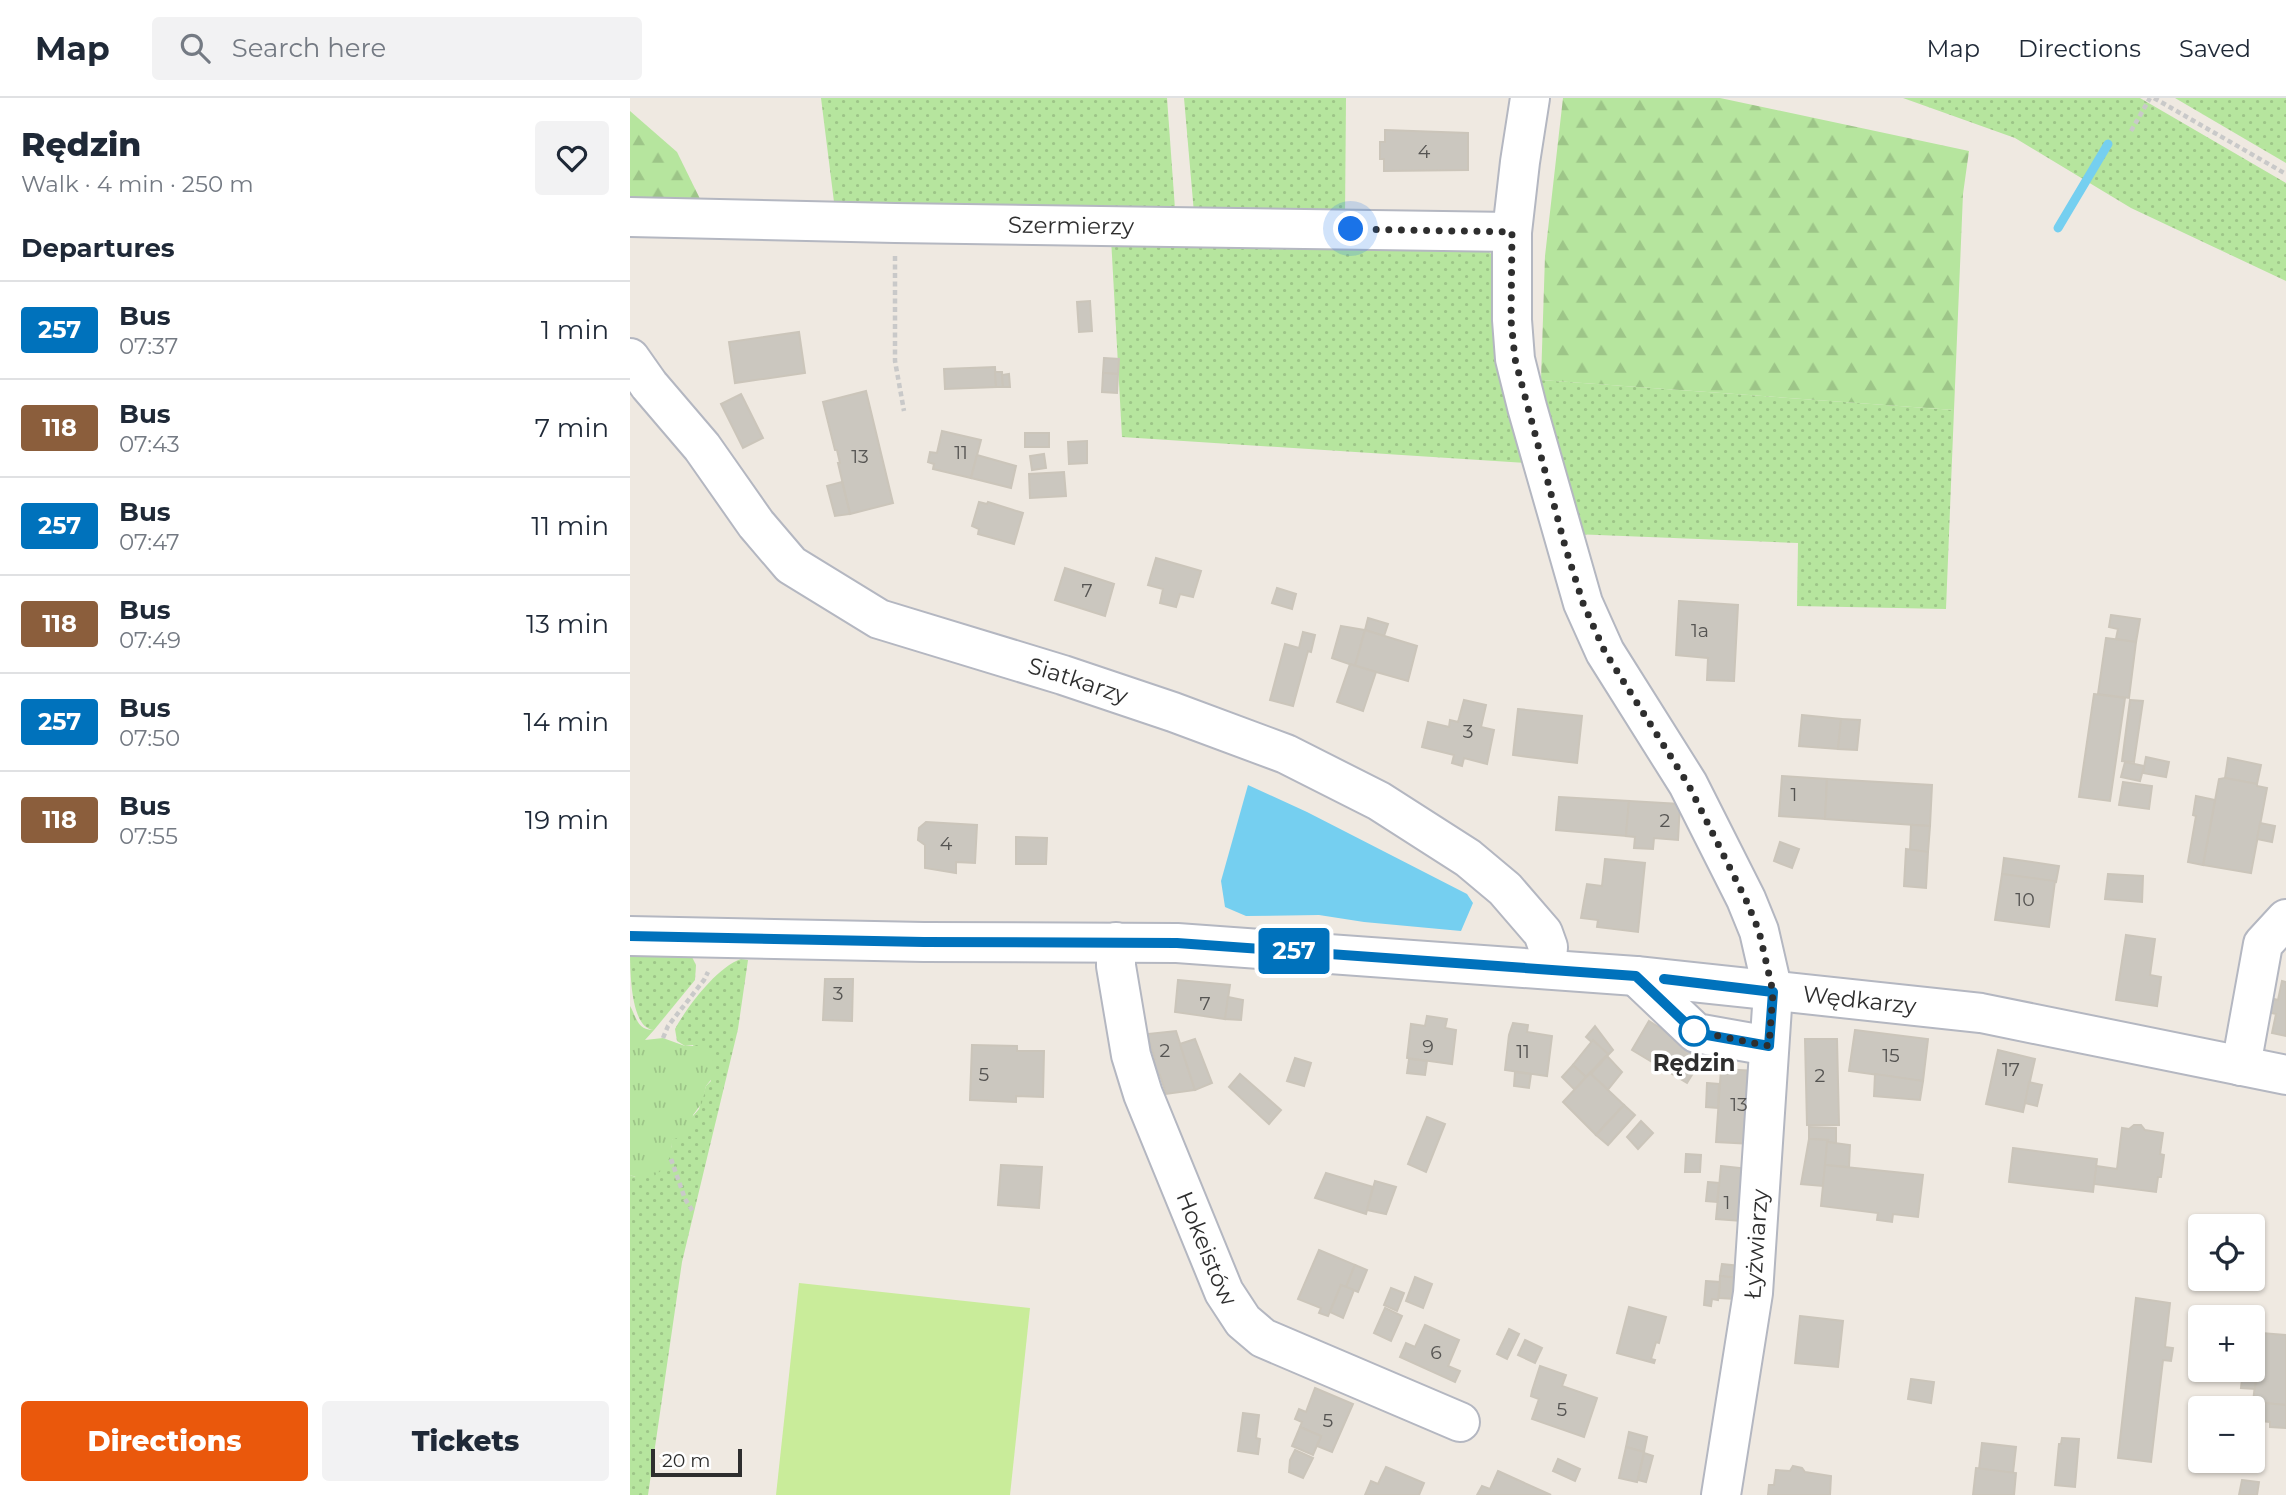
<!DOCTYPE html>
<html lang="en">
<head>
<meta charset="utf-8">
<style>
  body { margin:0; font-family:Montserrat,sans-serif; background:#f2f2f3; color:#1f2937; height:100vh; display:flex; flex-direction:column; font-size:26px; white-space:nowrap }
  * { box-sizing:border-box; margin:0 }
  p { font-size:23px; color:#747a83 }
  .icon { flex:none; width:38px; height:38px; fill:none; stroke:currentColor; stroke-width:2; stroke-linecap:round; stroke-linejoin:round }
  .map { position:relative; flex:1; overflow:hidden }
  .drawer { display:flex; flex-direction:column; background:#fff; width:630px }
  .drawer>* { flex:none }
  .badge { padding:0 14px; border-radius:5px; font-size:24px; line-height:46px }
  .buttons { position:absolute; left:1558px; top:1116px; display:grid; gap:14px }
  .buttons a { display:grid; place-items:center; width:77px; height:77px; border-radius:7px; background:#fff; box-shadow:0 2px 5px #0004; font-size:35px }
  .scale { position:absolute; left:21px; bottom:18px; width:91px; box-sizing:border-box; padding-left:7px; border:4px solid #2e2e2e; border-top:0; font-size:19px; line-height:24px; white-space:nowrap; color:#2e2e2e; -webkit-text-stroke:5px #fff; paint-order:stroke }
  .you { position:absolute; width:35px; height:35px; margin:-18px; border:5px solid #fff; border-radius:50%; background:#1a73e8; box-shadow:0 0 0 10px #1a73e833 }
  .map>.badge { position:absolute; translate:-50% -50%; box-shadow:0 0 0 4px #fff }
  h2 { padding:0 21px; font-size:26px; line-height:63px }
  .round { display:grid; place-items:center; flex:none; width:74px; height:74px; border-radius:7px; background:#f2f2f3 }
  .summary { display:flex; align-items:center; justify-content:space-between; height:119px; padding:0 21px }
  h1 { font-size:33px; font-weight:800; line-height:52px }
  .cta { display:flex; gap:14px; margin-top:auto; padding:14px 21px }
  .cta a { flex:1; height:80px; border-radius:7px; background:#ea580c; color:#fff; font-size:28px; font-weight:800; line-height:80px; text-align:center }
  .cta a+a { background:#f2f2f3; color:#1f2937 }
  ul { padding:0; list-style:none }
  li { display:flex; align-items:center; gap:21px; height:98px; padding:0 21px; border-top:2px solid #e0e1e3 }
  li div { flex:1 }
  li b { display:block; font-size:26px }
  li em { font-style:normal }
  li .badge { min-width:77px; font-weight:700; text-align:center }
  header { display:flex; align-items:center; gap:42px; box-sizing:border-box; height:98px; padding:0 35px; background:#fff; border-bottom:2px solid #e0e1e3 }
  header strong { font-size:33px }
  nav { display:flex; gap:38px; margin-inline-start:auto; font-size:24px }
  .search { width:490px; height:63px; background:#f2f2f3; display:flex; align-items:center; gap:18px; box-sizing:border-box; padding:0 24px; border-radius:7px; color:#747a83; font-size:26px }
  main { display:flex; flex:1; min-height:0 }
  .map>svg:first-child { display:block }
  .grass { fill:url(#grass-dots) }
  .forest { fill:url(#forest-firs) }
  .park { fill:url(#park-tufts) }
  .pitch { fill:#c9ec9a }
  .water { fill:#75cff0 }
  .lines { fill:none; stroke-linecap:round; stroke-linejoin:round }
  .stream { stroke:#75cff0; stroke-width:9 }
  .building { fill:#cbc7bf; stroke:#cbc5ba; stroke-width:2 }
  .minor-casing { stroke:#b4b7c1; stroke-width:42 }
  .path { stroke:#c9c9c9; stroke-width:4.5; stroke-dasharray:5 3.5; stroke-linecap:butt }
  .minor { stroke:#fff; stroke-width:38 }
  .line-casing { stroke:#fff; stroke-width:16 }
  .line { stroke:#0072bc; stroke-width:10 }
  .walk { stroke:#2e2e2e; stroke-width:7; stroke-dasharray:0 12.6 }
  .stop-dot { fill:#fff; stroke:#0072bc; stroke-width:3.5 }
  .labels { text-anchor:middle; stroke-width:7; stroke-linejoin:round; paint-order:stroke }
  .number-label { font-size:19px; fill:#555452 }
  .street-label { font-size:23px; fill:#2e2e2e; stroke:#fff }
  .stop-label { font-size:23px; font-weight:bold; fill:#2e2e2e; stroke:#fff }
</style>
</head>
<body>
<header>
<strong>Map</strong>
<div class="search"><svg class="icon" aria-label="search" viewBox="0 0 24 24"><circle cx="10" cy="10" r="6"/><path d="M15 15l6 6"/></svg>Search here</div>
<nav><a>Map</a><a>Directions</a><a>Saved</a></nav>
</header>
<main>
<section class="drawer">
<div class="summary"><div><h1>Rędzin</h1><p>Walk · 4 min · 250 m</p></div><a class="round"><svg class="icon" aria-label="heart" viewBox="0 0 24 24"><path d="M12 20l-8-8c-3-5 5-10 8-4 3-6 11-1 8 4z"/></svg></a></div>
<h2>Departures</h2>
<ul>
<li><span class="badge" style="background:#0072bc;color:#fff">257</span><div><b>Bus</b><p>07:37</p></div><em>1 min</em></li>
<li><span class="badge" style="background:#8b5e3c;color:#fff">118</span><div><b>Bus</b><p>07:43</p></div><em>7 min</em></li>
<li><span class="badge" style="background:#0072bc;color:#fff">257</span><div><b>Bus</b><p>07:47</p></div><em>11 min</em></li>
<li><span class="badge" style="background:#8b5e3c;color:#fff">118</span><div><b>Bus</b><p>07:49</p></div><em>13 min</em></li>
<li><span class="badge" style="background:#0072bc;color:#fff">257</span><div><b>Bus</b><p>07:50</p></div><em>14 min</em></li>
<li><span class="badge" style="background:#8b5e3c;color:#fff">118</span><div><b>Bus</b><p>07:55</p></div><em>19 min</em></li>
</ul>
<div class="cta"><a>Directions</a><a>Tickets</a></div>
</section>
<div class="map">
<svg width="1656" height="1397" viewBox="0 0 1656 1397">
  <defs>
    <pattern id="grass-dots" width="8" height="8" patternUnits="userSpaceOnUse" patternTransform="scale(1.75)"><rect width="8" height="8" fill="#b6e59e"/><path d="M2 2h.1M6 6h.1" fill="none" stroke="#9dc588" stroke-width="1.8" stroke-linecap="round"/></pattern>
    <pattern id="forest-firs" width="22" height="20" patternUnits="userSpaceOnUse" patternTransform="scale(1.75)"><rect width="22" height="20" fill="#b6e59e"/><path d="M5 1l3.5 6h-7zM16 11l3.5 6h-7z" fill="#9dc588"/></pattern>
    <pattern id="park-tufts" width="24" height="20" patternUnits="userSpaceOnUse" patternTransform="scale(1.75)"><rect width="24" height="20" fill="#b6e59e"/><path d="M3 7l-1-3M5 7V3M7 7l1-3M15 17l-1-3M17 17v-4M19 17l1-3" fill="none" stroke="#9dc588"/></pattern>
  </defs>
  <rect width="100%" height="100%" fill="#efe9e1"/>
  <g class="grass">
    <polygon points="191,0 537,0 545,111 204,104"/>
    <polygon points="554,0 716,0 715,119 564,115"/>
    <polygon points="1273,0 1510,0 1656,85 1656,183 1501,110 1385,40"/>
    <polygon points="1545,0 1656,0 1656,65"/>
    <polygon points="481,140 848,145 865,159 897,365 492,339"/>
    <polygon points="911,282 1324,312 1316,511 1167,508 1168,445 943,436"/>
    <path d="M0,849L61,857L66,867L65,882L24,932C0,931 0,872 0,849Z"/>
    <path d="M111,861L118,862L108,931L52,1164L18,1397H0V1077L5,1079L42,1049V1042L69,1011L76,988L81,983L63,947L55,948L47,943L45,931C57,909 87,869 111,861Z"/>
  </g>
  <g class="forest">
    <polygon points="933,0 1090,0 1339,53 1333,96 1324,312 911,282 915,158"/>
    <polygon points="0,13 47,54 74,109 0,105"/>
  </g>
  <path class="park" d="M0,908C7,920 7,932 24,932L15,942L33,940L55,948H69L78,954L83,963V979L76,988L72,1005L63,1017L62,1026L54,1037L42,1042C43,1066 26,1088 0,1077Z"/>
  <polygon class="pitch" points="169,1185 400,1210 380,1397 146,1397"/>
  <polygon class="water" points="618,687 677,714 837,796 843,805 831,833 734,824 689,817 616,818 595,809 591,783"/>
  <g class="lines">
    <polyline class="stream" points="1428,130 1478,46"/>
  </g>
  <g class="building">
    <polygon points="755,32 838,35 838,72 754,73 754,61 750,61 750,44 755,44"/>
    <polygon points="460,203 462,233 449,234 447,204"/>
    <polygon points="169,234 175,275 105,285 99,244"/>
    <polygon points="474,260 489,261 488,276 473,275"/>
    <polygon points="365,269 366,289 315,291 314,271"/>
    <polygon points="365,274 372,274 373,289 366,289"/>
    <polygon points="473,275 488,276 487,295 472,294"/>
    <polygon points="379,276 380,289 373,289 372,277"/>
    <polygon points="236,293 263,405 220,416 208,365 210,365 207,352 205,352 193,304"/>
    <polygon points="111,296 133,340 113,350 91,306"/>
    <polygon points="312,333 351,342 341,380 303,371 304,366 298,364 300,354 307,355"/>
    <rect x="395" y="335" width="24" height="14"/>
    <polygon points="457,343 457,365 439,366 438,344"/>
    <polygon points="414,356 416,370 402,372 400,358"/>
    <polygon points="347,357 386,368 381,390 341,380"/>
    <polygon points="434,374 436,398 400,400 399,376"/>
    <polygon points="212,384 220,416 205,418 197,388"/>
    <polygon points="349,404 357,406 358,404 393,415 384,446 348,436 349,431 342,428"/>
    <polygon points="526,460 571,473 563,499 550,496 546,509 530,505 533,491 518,487"/>
    <polygon points="435,470 484,486 475,518 425,502"/>
    <polygon points="647,490 666,496 662,511 642,505"/>
    <polygon points="1049,503 1108,507 1104,583 1077,582 1078,560 1046,557"/>
    <polygon points="1481,517 1510,521 1506,544 1486,541 1488,531 1479,529"/>
    <polygon points="738,520 758,526 754,538 735,532"/>
    <polygon points="711,528 735,532 725,568 702,560"/>
    <polygon points="735,532 787,548 778,583 725,568"/>
    <polygon points="673,534 685,537 681,554 678,553 663,608 640,602 655,546 669,550"/>
    <polygon points="1476,540 1506,544 1499,600 1468,596"/>
    <polygon points="720,566 746,574 733,613 707,604"/>
    <polygon points="1464,596 1495,600 1480,703 1449,699"/>
    <polygon points="834,602 856,607 851,629 864,632 857,666 834,660 832,668 822,665 824,657 792,649 798,624 819,629 820,622 828,624"/>
    <polygon points="1500,602 1513,603 1504,664 1492,663"/>
    <polygon points="888,611 952,618 947,665 883,657"/>
    <polygon points="1172,617 1211,621 1208,651 1169,648"/>
    <polygon points="1211,621 1230,622 1227,652 1208,651"/>
    <polygon points="1516,659 1539,664 1536,679 1513,675"/>
    <polygon points="1598,660 1631,667 1627,686 1595,680"/>
    <polygon points="1495,664 1514,668 1510,683 1491,679"/>
    <polygon points="1152,678 1197,681 1195,721 1149,718"/>
    <polygon points="1595,680 1627,686 1627,688 1637,690 1621,775 1573,767 1589,681"/>
    <polygon points="1197,681 1302,687 1300,728 1195,721"/>
    <polygon points="1493,684 1522,688 1519,711 1489,707"/>
    <polygon points="1566,698 1585,702 1573,767 1558,764 1566,718 1563,717"/>
    <polygon points="929,699 999,703 996,738 926,732"/>
    <polygon points="999,703 1050,706 1048,742 1024,740 1023,751 1004,750 1005,739 996,738"/>
    <polygon points="296,724 347,727 345,765 326,764 326,775 295,770 295,747 288,742 289,730"/>
    <polygon points="1630,725 1645,728 1642,744 1627,741"/>
    <polygon points="1281,727 1300,728 1298,754 1280,752"/>
    <polygon points="386,739 417,740 416,766 386,766"/>
    <polygon points="1150,744 1169,751 1162,770 1144,763"/>
    <polygon points="1276,751 1298,754 1296,790 1274,788"/>
    <polygon points="1374,760 1429,768 1426,784 1372,776"/>
    <polygon points="975,761 1015,765 1008,834 967,829 968,822 951,820 957,786 972,788"/>
    <polygon points="1372,776 1425,783 1419,829 1365,822"/>
    <polygon points="1478,776 1513,778 1512,804 1475,801"/>
    <polygon points="1496,837 1525,841 1520,877 1531,879 1527,908 1486,902"/>
    <polygon points="195,881 223,881 222,923 193,922"/>
    <polygon points="548,882 600,887 595,921 545,914"/>
    <polygon points="1652,883 1656,884 1656,938 1642,935 1646,916 1637,914 1640,900 1648,902"/>
    <polygon points="598,899 613,902 611,922 595,921"/>
    <polygon points="797,918 817,921 815,930 826,932 822,966 777,960 781,926 795,928"/>
    <polygon points="1019,923 1074,957 1057,985 1002,952"/>
    <polygon points="883,925 898,927 897,934 922,938 917,978 875,972 879,937"/>
    <polygon points="965,928 983,952 977,958 956,939"/>
    <polygon points="1225,932 1298,941 1293,983 1219,973"/>
    <polygon points="546,933 565,992 536,996 530,977 522,980 517,963 525,961 517,936"/>
    <polygon points="565,941 582,985 565,992 550,946"/>
    <polygon points="1175,941 1207,941 1209,1027 1177,1027"/>
    <polygon points="963,942 978,956 956,979 943,967"/>
    <polygon points="342,947 387,948 387,953 414,953 413,999 386,998 386,1004 340,1002"/>
    <polygon points="1368,952 1405,961 1393,1014 1356,1006"/>
    <polygon points="977,958 992,974 976,994 959,978"/>
    <polygon points="665,960 681,965 674,988 657,983"/>
    <polygon points="779,961 797,963 795,977 777,975"/>
    <polygon points="943,967 956,979 945,992 932,979"/>
    <polygon points="1091,971 1127,973 1122,1046 1086,1044"/>
    <polygon points="885,974 901,976 899,990 884,988"/>
    <polygon points="960,975 994,1007 966,1037 933,1004"/>
    <polygon points="610,976 651,1012 639,1026 599,989"/>
    <polygon points="1245,976 1293,983 1290,1002 1244,998"/>
    <polygon points="1399,984 1412,987 1407,1008 1395,1005"/>
    <polygon points="1077,985 1089,986 1088,1010 1076,1009"/>
    <polygon points="994,1007 1005,1017 978,1047 966,1037"/>
    <polygon points="797,1019 815,1026 796,1074 778,1066"/>
    <polygon points="1011,1023 1023,1035 1008,1051 997,1039"/>
    <polygon points="1504,1027 1511,1027 1515,1032 1533,1035 1530,1056 1534,1057 1531,1079 1528,1079 1526,1094 1464,1086 1466,1068 1487,1071 1492,1030 1499,1031"/>
    <polygon points="1179,1029 1206,1030 1206,1045 1197,1044 1198,1042 1179,1041"/>
    <polygon points="1179,1041 1198,1042 1193,1088 1171,1086"/>
    <polygon points="1197,1044 1220,1047 1219,1069 1195,1067"/>
    <polygon points="1383,1050 1467,1061 1463,1094 1379,1084"/>
    <polygon points="1056,1056 1071,1057 1070,1074 1055,1074"/>
    <polygon points="371,1067 412,1069 409,1110 368,1107"/>
    <polygon points="1195,1067 1293,1077 1288,1119 1263,1116 1262,1124 1247,1122 1248,1115 1191,1108"/>
    <polygon points="1091,1068 1118,1071 1112,1123 1086,1121"/>
    <polygon points="696,1075 743,1089 736,1116 685,1100"/>
    <polygon points="745,1083 766,1089 756,1116 737,1112"/>
    <polygon points="1078,1084 1089,1085 1087,1104 1076,1103"/>
    <polygon points="689,1152 725,1167 716,1189 711,1187 698,1218 689,1215 691,1210 668,1201"/>
    <polygon points="1092,1166 1110,1168 1108,1180 1090,1178"/>
    <polygon points="725,1167 737,1172 728,1194 716,1189"/>
    <polygon points="1090,1178 1108,1180 1106,1201 1089,1200"/>
    <polygon points="785,1179 802,1186 793,1210 776,1203"/>
    <polygon points="1076,1183 1090,1184 1088,1202 1082,1201 1081,1208 1074,1207"/>
    <polygon points="711,1187 724,1192 713,1220 700,1214"/>
    <polygon points="761,1190 774,1195 767,1213 754,1207"/>
    <polygon points="1506,1200 1540,1205 1535,1249 1543,1250 1541,1263 1533,1262 1521,1364 1488,1360"/>
    <polygon points="999,1209 1036,1219 1029,1245 1026,1244 1021,1261 1025,1262 1024,1265 987,1255"/>
    <polygon points="755,1210 772,1218 761,1243 744,1235"/>
    <polygon points="1170,1218 1213,1223 1208,1269 1165,1265"/>
    <polygon points="795,1227 829,1242 818,1268 830,1273 825,1284 770,1259 776,1245 785,1249"/>
    <polygon points="879,1231 889,1236 877,1261 867,1256"/>
    <polygon points="1631,1235 1656,1237 1656,1307 1623,1304"/>
    <polygon points="895,1242 912,1250 905,1265 888,1257"/>
    <polygon points="1622,1259 1628,1260 1625,1291 1611,1290 1613,1272 1622,1272"/>
    <polygon points="910,1268 936,1277 932,1288 967,1300 954,1339 902,1321 909,1301 901,1298 902,1293"/>
    <polygon points="1281,1281 1304,1284 1301,1305 1278,1301"/>
    <polygon points="685,1290 723,1306 702,1354 687,1348 691,1338 670,1329 672,1324 665,1321 669,1311 676,1314"/>
    <polygon points="1623,1304 1656,1307 1656,1330 1640,1329 1640,1324 1622,1322"/>
    <polygon points="613,1315 629,1317 626,1340 630,1341 628,1356 608,1353"/>
    <polygon points="670,1329 691,1338 683,1357 662,1348"/>
    <polygon points="999,1334 1017,1339 1014,1354 996,1349"/>
    <polygon points="1432,1340 1449,1341 1445,1389 1425,1387 1429,1346 1431,1346"/>
    <polygon points="1352,1345 1386,1349 1383,1375 1349,1371"/>
    <polygon points="996,1349 1014,1354 1007,1384 989,1380"/>
    <polygon points="665,1352 683,1360 673,1380 659,1374 660,1362"/>
    <polygon points="1014,1355 1023,1358 1016,1384 1008,1382"/>
    <polygon points="928,1361 950,1371 945,1383 923,1373"/>
    <polygon points="1163,1368 1172,1370 1175,1374 1201,1378 1200,1397 1138,1397 1139,1387 1144,1387 1146,1372 1160,1373"/>
    <polygon points="756,1369 794,1385 789,1397 735,1397 741,1383 748,1386"/>
    <polygon points="1346,1370 1386,1375 1384,1397 1343,1397"/>
    <polygon points="868,1373 921,1397 847,1397 852,1388 860,1391"/>
    <polygon points="1612,1382 1629,1384 1627,1397 1609,1397"/>
  </g>
  <g class="lines">
    <defs>
      <g id="minor">
        <polyline points="900,0 890,64 882,134 882,222 885,261 897,309 953,505 975,554 1058,686 1116,801 1129,833 1143,894 1123,1195 1091,1397"/>
        <path id="s1" d="M0,119L265,125L882,134"/>
        <path id="s2" d="M0,260L19,287L72,349L126,426L161,467L249,521L433,577L543,614L656,656L749,703L838,760L875,791L913,835L918,849L916,871"/>
        <path id="s3" d="M0,838L294,844L547,845L1006,878L1351,915L1656,977"/>
        <path id="s4" d="M486,844V868L501,957L513,996L594,1194L613,1223L633,1240L830,1324"/>
        <polyline points="1006,878 1066,935 1139,948"/>
        <polyline points="1611,968 1633,846 1656,821"/>
      </g>
    </defs>
    <use href="#minor" class="minor-casing"/>
    <g class="path">
      <polyline points="1524,0 1656,76"/>
      <polyline points="1501,33 1520,0"/>
      <polyline points="265,158 265,263 274,313"/>
      <polyline points="33,940 38,928 74,882 78,874"/>
      <polyline points="41,1061 55,1101 64,1115"/>
    </g>
    <use href="#minor" class="minor"/>
  </g>
  <g class="lines">
    <defs>
      <polyline id="line" points="0,838 294,844 547,845 1006,878 1066,935 1139,948 1143,894 1034,881"/>
    </defs>
    <use href="#line" class="line-casing"/>
    <use href="#line" class="line"/>
    <polyline class="walk" points="721,131 882,134 881,222 885,261 935,448 953,505 975,554 1058,686 1116,802 1129,833 1143,894 1139,948 1064,933"/>
  </g>
  <circle class="stop-dot" cx="1064" cy="933" r="14"/>
  <g class="labels">
    <g class="number-label">
      <text x="794" y="60">4</text>
      <text x="331" y="361">11</text>
      <text x="230" y="365">13</text>
      <text x="457" y="499">7</text>
      <text x="1070" y="539">1a</text>
      <text x="838" y="640">3</text>
      <text x="1164" y="703">1</text>
      <text x="1035" y="729">2</text>
      <text x="316" y="752">4</text>
      <text x="1395" y="808">10</text>
      <text x="208" y="902">3</text>
      <text x="575" y="912">7</text>
      <text x="798" y="955">9</text>
      <text x="535" y="959">2</text>
      <text x="893" y="960">11</text>
      <text x="1261" y="964">15</text>
      <text x="1381" y="978">17</text>
      <text x="354" y="983">5</text>
      <text x="1190" y="984">2</text>
      <text x="1109" y="1013">13</text>
      <text x="1097" y="1111">1</text>
      <text x="806" y="1261">6</text>
      <text x="932" y="1318">5</text>
      <text x="698" y="1329">5</text>
    </g>
    <g class="street-label">
      <text dy="8" stroke="none"><textPath href="#s1" startOffset="441">Szermierzy</textPath></text>
      <text dy="8" stroke="none"><textPath href="#s2" startOffset="574">Siatkarzy</textPath></text>
      <text dy="8" stroke="none"><textPath href="#s3" startOffset="1232">Wędkarzy</textPath></text>
      <text transform="translate(1126 1146) rotate(-86)" y="8">Łyżwiarzy</text>
      <text dy="8" stroke="none"><textPath href="#s4" startOffset="322">Hokeistów</textPath></text>
    </g>
    <g class="stop-label">
      <text x="1064" y="973">Rędzin</text>
    </g>
  </g>
</svg>
<div class="buttons">
<a><svg class="icon" aria-label="locate" viewBox="0 0 24 24"><circle cx="12" cy="12" r="6"/><path d="M12 2v4M12 18v4M2 12h4M18 12h4"/></svg></a>
<a>+</a>
<a>−</a>
</div>
<div class="scale">20 m</div>
<div class="you" style="left:721px;top:131px"></div>
<b class="badge" style="left:664px;top:853px;background:#0072bc;color:#fff">257</b>
</div>
</main>
</body>
</html>
